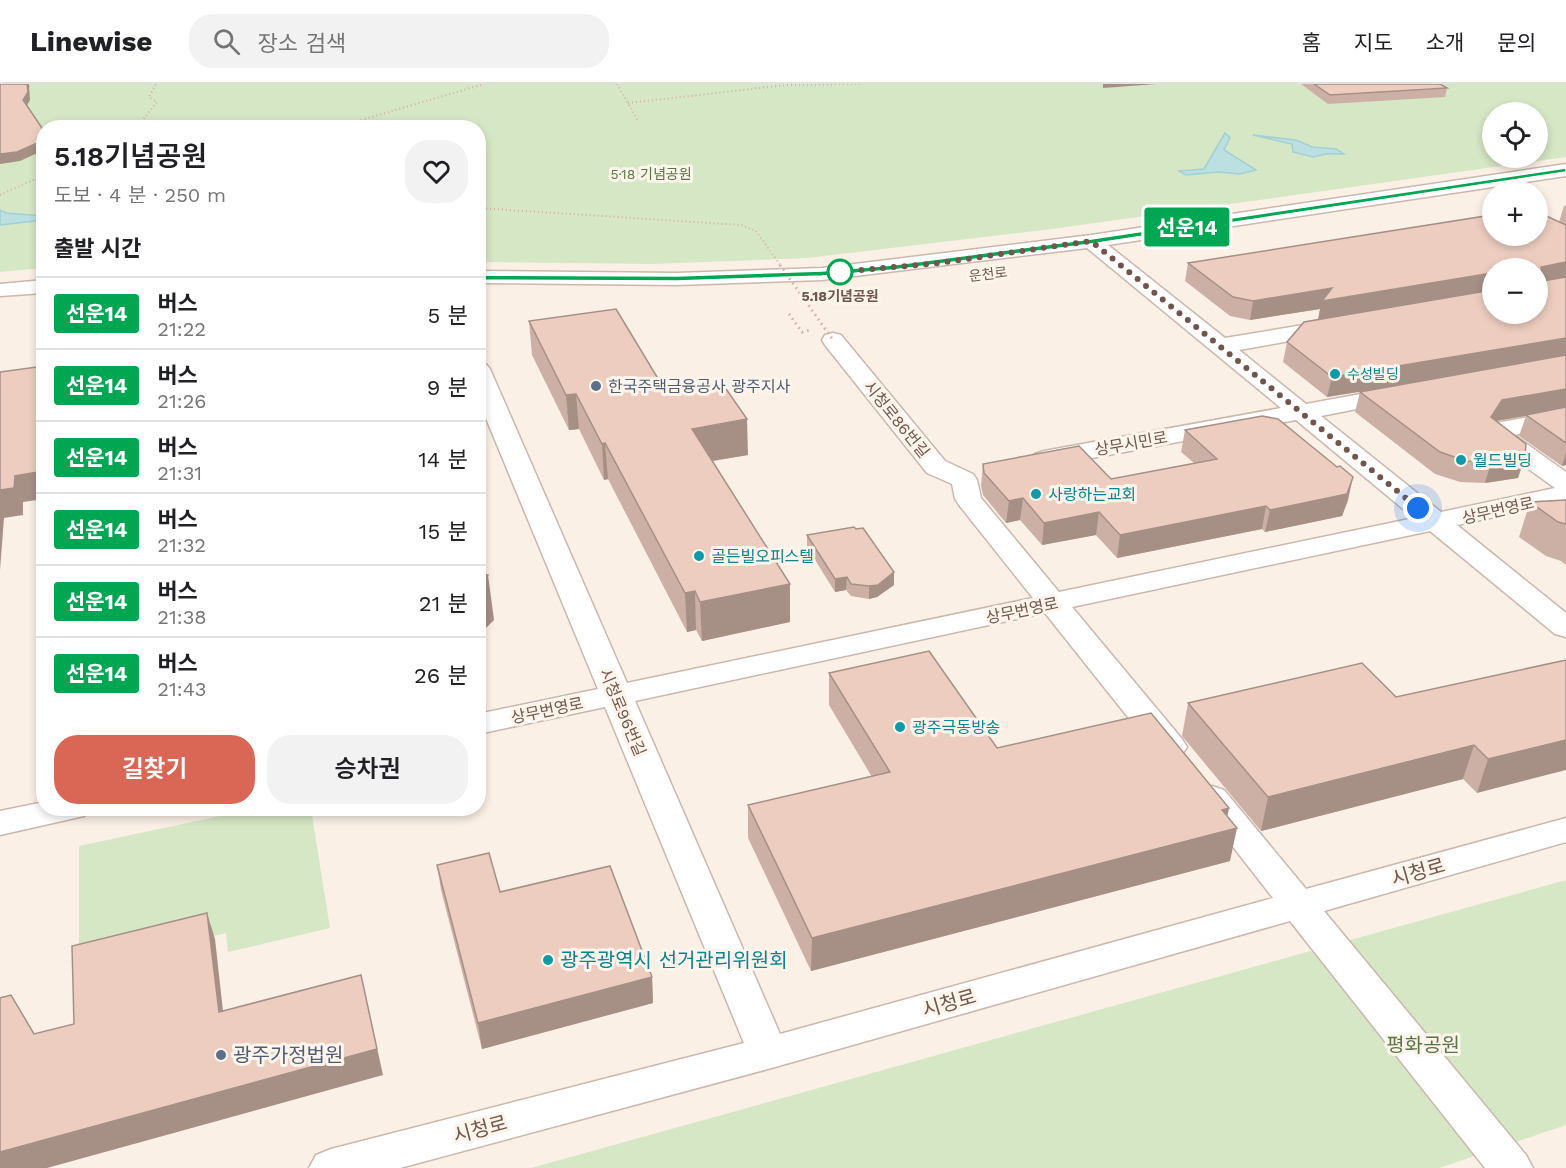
<!DOCTYPE html>
<html lang="ko">
<head>
<meta charset="utf-8">
<style>
  body { margin:0; font-family:"Work Sans","Noto Sans KR",sans-serif; background:#f2f2f2; color:#202124; height:100vh; display:flex; flex-direction:column; font-size:22px; white-space:nowrap }
  * { box-sizing:border-box; margin:0 }
  p { font-size:20px; color:#757577 }
  .icon { flex:none; width:33px; height:33px; fill:none; stroke:currentColor; stroke-width:2; stroke-linecap:round; stroke-linejoin:round }
  .map { position:relative; flex:1; overflow:hidden }
  .details { position:absolute; left:36px; top:36px; width:450px; height:696px; display:flex; flex-direction:column; background:#fff; border-radius:24px; box-shadow:0 3px 9px #0003 }
  .details>* { flex:none }
  .badge { padding:0 12px; border-radius:4px; font-size:21px; line-height:39px }
  .tools { position:absolute; left:1482px; top:18px; display:grid; gap:12px }
  .tools a { display:grid; place-items:center; width:66px; height:66px; border-radius:50%; background:#fff; box-shadow:0 3px 9px #0003; font-size:30px }
  .you { position:absolute; width:30px; height:30px; margin:-15px; border:4px solid #fff; border-radius:50%; background:#1a73e8; box-shadow:0 0 0 9px #1a73e833 }
  .map>.badge { position:absolute; translate:-50% -50%; box-shadow:0 0 0 3px #fff }
  h2 { padding:0 18px; font-size:22px; line-height:54px }
  .round { display:grid; place-items:center; flex:none; width:63px; height:63px; border-radius:24px; background:#f2f2f2 }
  .headline { display:flex; align-items:center; justify-content:space-between; height:102px; padding:0 18px }
  h1 { font-size:28px; font-weight:600; line-height:45px }
  .primary-button { display:flex; gap:12px; margin-top:auto; padding:12px 18px }
  .primary-button a { flex:1; height:69px; border-radius:24px; background:#da6655; color:#fff; font-size:24px; font-weight:600; line-height:69px; text-align:center }
  .primary-button a+a { background:#f2f2f2; color:#202124 }
  ul { padding:0; list-style:none }
  li { display:flex; align-items:center; gap:18px; height:72px; padding:0 18px; border-top:2px solid #e0e0e0 }
  li div { flex:1 }
  li b { display:block; font-size:22px }
  li em { font-style:normal }
  li .badge { min-width:66px; font-weight:700; text-align:center }
  header { display:flex; align-items:center; gap:36px; box-sizing:border-box; height:84px; padding:0 30px; background:#fff; border-bottom:2px solid #e0e0e0 }
  header strong { font-size:28px }
  nav { display:flex; gap:33px; margin-inline-start:auto; font-size:21px }
  .search { width:420px; height:54px; background:#f2f2f2; display:flex; align-items:center; gap:15px; box-sizing:border-box; padding:0 21px; border-radius:24px; color:#757577; font-size:22px }
  .map>svg:first-child { display:block }
  .green { fill:#d6e7c5; fill-rule:evenodd }
  .water { fill:#bce0e2; stroke:#a3d0d3; stroke-width:1.5 }
  .lines { fill:none; stroke-linecap:round; stroke-linejoin:round }
  .minor-casing { stroke:#cbb7ad; stroke-width:3 }
  .path-far1 { stroke:#d2b1a3; stroke-width:2; stroke-dasharray:1 3; stroke-linecap:butt }
  .path { stroke:#d2b1a3; stroke-width:3; stroke-dasharray:1.5 4; stroke-linecap:butt }
  .minor { fill:#fff; fill-rule:evenodd }
  .path-bridge-far1 { stroke:#d2b1a3; stroke-width:2; stroke-dasharray:1 3; stroke-linecap:butt }
  .path-bridge { stroke:#d2b1a3; stroke-width:3; stroke-dasharray:1.5 4; stroke-linecap:butt }
  .wall { fill:#ccb0a5; fill-rule:evenodd }
  .shaded-wall { fill:#a69086 }
  .building { fill:#edcdc0; stroke:#a69086; stroke-width:1.5 }
  .line { fill:#00a651; stroke:#fff; stroke-width:1.5 }
  .walk { stroke:#71564d; stroke-width:6; stroke-dasharray:0 10.8 }
  .stop-dot { fill:#fff; stroke:#00a651; stroke-width:3 }
  .culture-dot { fill:#0f9aa8; stroke:#fdf5ec; stroke-width:2 }
  .service-dot { fill:#5c6f8a; stroke:#fdf5ec; stroke-width:2 }
  .labels { text-anchor:middle; stroke-width:6; stroke-linejoin:round; paint-order:stroke }
  .far-park-label { font-size:14px; fill:#597646; stroke:#fdf5ec }
  .far-street-label { font-size:14px; fill:#71564d; stroke:#fdf5ec }
  .far-stop-label { font-size:14px; font-weight:bold; fill:#71564d; stroke:#fdf5ec }
  .far-culture-label { font-size:14px; fill:#0d838f; stroke:#fdf5ec; text-anchor:start }
  .service-label { font-size:16px; fill:#4e5e75; stroke:#fdf5ec; text-anchor:start }
  .street-label { font-size:16px; fill:#71564d; stroke:#fdf5ec }
  .culture-label { font-size:16px; fill:#0d838f; stroke:#fdf5ec; text-anchor:start }
  .near-street-label { font-size:20px; fill:#71564d; stroke:#fdf5ec }
  .near-culture-label { font-size:20px; fill:#0d838f; stroke:#fdf5ec; text-anchor:start }
  .near-park-label { font-size:20px; fill:#597646; stroke:#fdf5ec }
  .near-service-label { font-size:20px; fill:#4e5e75; stroke:#fdf5ec; text-anchor:start }
</style>
</head>
<body>
<header>
<strong>Linewise</strong>
<div class="search"><svg class="icon" aria-label="search" viewBox="0 0 24 24"><circle cx="10" cy="10" r="6"/><path d="M15 15l6 6"/></svg>장소 검색</div>
<nav><a>홈</a><a>지도</a><a>소개</a><a>문의</a></nav>
</header>
<div class="map">
<svg width="1566" height="1084" viewBox="0 0 1566 1084">
  <rect width="100%" height="100%" fill="#faf0e6"/>
  <g class="green">
    <path d="M0,0H1566V73L1052,145L807,174L652,180L479,178L478,44H44L43,184L0,188ZM1492,28H1538V74H1492Z"/>
    <polygon points="253,725 311,725 330,844 228,868 226,849 79,883 79,762"/>
    <polygon points="1566,796 1566,1041 1439,1084 531,1084"/>
  </g>
  <g class="water">
    <polygon points="1225,49 1230,54 1224,66 1256,86 1240,90 1218,88 1186,91 1179,87 1204,85"/>
    <polygon points="1253,51 1296,56 1312,63 1336,65 1344,70 1326,70 1313,73 1293,68 1292,60"/>
    <polygon points="0,126 6,129 43,132 43,136 0,141"/>
  </g>
  <g class="lines">
    <defs>
      <g id="minor">
        <polygon points="1566,80 1566,92 1108,161 1225,254 1333,236 1341,238 1344,243 1341,248 1239,266 1306,320 1399,303 1408,305 1411,310 1408,315 1321,332 1441,428 1555,404 1491,358 1487,353 1496,339 1566,326 1566,340 1514,351 1566,388 1566,418 1457,441 1566,529 1566,553 1555,550 1430,447 1072,523 1182,655 1187,663 1182,671 1170,674 1158,671 1045,529 635,617 780,950 1273,814 1195,714 1200,706 1212,702 1224,706 1306,805 1566,734 1566,758 1324,827 1526,1071 1533,1084 1485,1084 1290,837 768,985 400,1084 309,1084 316,1071 331,1065 744,959 605,623 478,650 478,630 598,605 478,315 478,278 486,280 490,285 627,599 1033,514 959,421 955,415 952,400 927,389 825,261 822,256 825,251 833,249 841,251 945,377 973,390 977,396 981,414 1059,508 1414,434 1296,336 1044,383 1035,380 1031,375 1035,370 1044,367 1281,324 1087,164 822,196 677,201 478,199 478,187 677,189 822,184 1091,151"/>
        <polygon points="44,196 44,209 0,212 0,200"/>
        <polygon points="44,718 44,724 89,724 84,732 0,751 0,727"/>
      </g>
    </defs>
    <use href="#minor" class="minor-casing"/>
    <g class="path-far1">
      <polyline points="617,0 639,38"/>
      <polyline points="628,19 787,1 863,0"/>
      <polyline points="136,44 157,18 149,13 156,0"/>
      <polyline points="334,44 484,0"/>
      <polyline points="0,111 44,91"/>
      <polyline points="478,124 741,141 756,147"/>
    </g>
    <polyline class="path" points="789,230 802,248 810,246"/>
    <use href="#minor" class="minor"/>
    <polyline class="path-bridge-far1" points="756,147 781,182"/>
    <polyline class="path-bridge" points="780,181 833,256"/>
  </g>
  <g class="wall">
    <polygon points="1301,0 1440,0 1447,4 1445,13 1328,20"/>
    <path d="M1566,121V381L1562,382L1519,352L1526,332L1496,337L1525,372L1518,394L1485,399L1460,398L1435,390L1355,328L1360,308L1366,307L1327,313L1283,278L1287,258L1318,236L1320,225L1250,236L1230,232L1185,197L1188,179L1542,130L1559,138L1564,122ZM1492,184H1538L1492,230Z"/>
    <polygon points="529,237 666,308 748,371 713,377 790,538 702,557 696,546 687,548 608,395 604,396 579,345 569,346 532,271"/>
    <polygon points="1185,346 1348,416 1342,432 1265,448 1262,445 1117,474 1096,451 1042,461 1020,436 1006,439 983,411 981,402 983,380 1111,395 1194,379 1181,368"/>
    <polygon points="1566,416 1566,481 1561,477 1546,472 1519,453 1530,418"/>
    <polygon points="807,451 894,501 877,513 869,515 851,512 846,506 835,508 807,463"/>
    <polygon points="1566,576 1477,709 1463,695 1261,747 1182,652 1188,619 1396,613"/>
    <polygon points="829,589 997,664 1229,724 1227,732 1230,777 811,887 748,754 748,721 872,693 829,621"/>
    <polygon points="437,781 500,808 652,893 653,919 482,965 441,806"/>
  </g>
  <g class="shaded-wall">
    <polygon points="27,0 29,0 30,16 25,25 23,16"/>
    <polygon points="1103,0 1157,0 1103,4"/>
    <polygon points="44,56 44,66 20,77 0,80 0,70"/>
    <polygon points="1566,178 1566,196 1538,202 1541,183"/>
    <polygon points="1492,189 1492,207 1318,236 1320,225 1250,236 1253,217 1332,204"/>
    <polygon points="1566,254 1566,273 1327,313 1332,293"/>
    <polygon points="1566,305 1566,325 1496,337 1491,333 1502,316"/>
    <polygon points="576,310 579,345 569,346 566,311"/>
    <polygon points="747,335 748,371 693,380 692,345"/>
    <polygon points="605,359 608,395 604,396 602,360"/>
    <polygon points="1566,368 1566,381 1562,382"/>
    <polygon points="1525,372 1518,394 1485,399 1491,378"/>
    <polygon points="44,387 44,415 23,418 23,431 4,434 0,486 0,406 15,392"/>
    <polygon points="1353,393 1348,416 1342,432 1265,448 1270,426"/>
    <polygon points="1023,414 1020,436 1006,439 1009,417"/>
    <polygon points="1266,422 1262,445 1117,474 1120,451"/>
    <polygon points="1099,428 1096,451 1042,461 1044,439"/>
    <polygon points="482,475 484,495 488,491 494,536 478,552 478,478"/>
    <polygon points="894,488 894,501 877,513 869,515 869,502"/>
    <polygon points="847,493 846,506 835,508 835,495"/>
    <polygon points="790,500 790,538 702,557 700,518"/>
    <polygon points="695,507 696,546 687,548 685,509"/>
    <polygon points="1566,656 1566,686 1477,709 1488,675"/>
    <polygon points="1474,661 1463,695 1261,747 1268,713"/>
    <polygon points="1229,724 1224,748 1237,744 1230,777 811,887 812,854"/>
    <polygon points="207,829 215,855 226,954 219,928"/>
    <polygon points="361,891 383,991 47,1084 0,1084 0,1068"/>
    <polygon points="652,893 653,919 482,965 478,939"/>
  </g>
  <g class="building">
    <polygon points="0,0 27,0 28,8 23,16 44,47 44,56 17,68 0,70"/>
    <polygon points="1314,0 1440,0 1447,4 1330,11"/>
    <polygon points="1538,125 1541,125 1542,130 1566,141 1566,178 1541,183 1542,197 1566,193 1566,254 1332,293 1287,258 1304,238 1492,206 1492,230 1538,230 1538,184 1492,184 1492,189 1322,217 1332,204 1253,217 1233,213 1188,179 1492,131 1492,152 1538,152"/>
    <polygon points="616,225 666,308 722,299 747,335 692,345 790,500 700,518 695,507 685,509 605,359 602,360 576,310 566,311 529,237"/>
    <polygon points="1566,271 1566,305 1502,316 1491,333 1526,360 1525,372 1491,378 1466,377 1440,368 1360,308"/>
    <polygon points="44,282 44,387 15,392 14,404 0,406 0,288"/>
    <polygon points="1566,323 1566,359 1526,331"/>
    <polygon points="1262,332 1278,335 1337,383 1340,382 1353,393 1347,410 1270,426 1266,422 1120,451 1099,428 1044,439 1023,414 1009,417 984,389 983,380 1079,362 1111,395 1217,375 1185,346"/>
    <polygon points="1566,416 1566,440 1558,438 1530,418"/>
    <polygon points="854,443 856,445 863,444 894,488 878,501 869,502 851,500 847,493 835,495 807,451"/>
    <polygon points="478,488 488,491 478,500"/>
    <polygon points="929,567 997,664 1151,629 1229,724 1222,726 1237,744 812,854 748,721 890,688 829,589"/>
    <polygon points="1566,576 1566,656 1488,675 1474,661 1268,713 1188,619 1362,579 1396,613"/>
    <polygon points="489,769 500,808 610,782 652,893 478,939 437,781"/>
    <polygon points="207,829 219,928 361,891 377,965 0,1068 0,914 11,911 34,950 74,940 72,862"/>
  </g>
  <polygon class="line" points="1566,84 1566,88 1091,160 893,186 822,192 677,197 478,196 474,193 478,191 677,192 822,187 893,181 1091,155"/>
  <g class="lines">
    <polyline class="walk" points="840,188 939,179 1091,157 1418,424"/>
  </g>
  <circle class="stop-dot" cx="840" cy="188" r="12"/>
  <g class="culture-dot">
    <circle cx="1335" cy="290" r="6"/>
    <circle cx="1461" cy="376" r="6"/>
    <circle cx="1036" cy="410" r="6"/>
    <circle cx="699" cy="472" r="6"/>
    <circle cx="900" cy="643" r="6"/>
    <circle cx="548" cy="876" r="6"/>
  </g>
  <g class="service-dot">
    <circle cx="596" cy="302" r="6"/>
    <circle cx="221" cy="971" r="6"/>
  </g>
  <g class="labels">
    <g class="far-park-label">
      <text x="651" y="95">5·18 기념공원</text>
    </g>
    <g class="far-street-label">
      <text transform="translate(988 190) rotate(-7)" y="5">운천로</text>
    </g>
    <g class="far-stop-label">
      <text x="840" y="217">5.18기념공원</text>
    </g>
    <g class="far-culture-label">
      <text x="1347" y="295">수성빌딩</text>
    </g>
    <g class="service-label">
      <text x="608" y="308">한국주택금융공사 광주지사</text>
    </g>
    <g class="street-label">
      <text transform="translate(897 335) rotate(51)" y="6">시청로86번길</text>
      <text transform="translate(1131 359) rotate(-10)" y="6">상무시민로</text>
      <text transform="translate(1498 426) rotate(-13)" y="6">상무번영로</text>
      <text transform="translate(1022 526) rotate(-12)" y="6">상무번영로</text>
      <text transform="translate(547 626) rotate(-12)" y="6">상무번영로</text>
      <text transform="translate(623 628) rotate(67)" y="6">시청로96번길</text>
    </g>
    <g class="culture-label">
      <text x="1473" y="382">월드빌딩</text>
      <text x="1048" y="416">사랑하는교회</text>
      <text x="711" y="478">골든빌오피스텔</text>
      <text x="912" y="649">광주극동방송</text>
    </g>
    <g class="near-street-label">
      <text transform="translate(1418 788) rotate(-16)" y="7">시청로</text>
      <text transform="translate(949 919) rotate(-16)" y="7">시청로</text>
      <text transform="translate(480 1045) rotate(-15)" y="7">시청로</text>
    </g>
    <g class="near-culture-label">
      <text x="560" y="883">광주광역시 선거관리위원회</text>
    </g>
    <g class="near-park-label">
      <text x="1423" y="968">평화공원</text>
    </g>
    <g class="near-service-label">
      <text x="233" y="978">광주가정법원</text>
    </g>
  </g>
</svg>
<div class="tools">
<a><svg class="icon" aria-label="locate" viewBox="0 0 24 24"><circle cx="12" cy="12" r="6"/><path d="M12 2v4M12 18v4M2 12h4M18 12h4"/></svg></a>
<a>+</a>
<a>−</a>
</div>
<div class="you" style="left:1418px;top:424px"></div>
<b class="badge" style="left:1187px;top:143px;background:#00a651;color:#fff">선운14</b>
<section class="details">
<div class="headline"><div><h1>5.18기념공원</h1><p>도보 · 4 분 · 250 m</p></div><a class="round"><svg class="icon" aria-label="heart" viewBox="0 0 24 24"><path d="M12 20l-8-8c-3-5 5-10 8-4 3-6 11-1 8 4z"/></svg></a></div>
<h2>출발 시간</h2>
<ul>
<li><span class="badge" style="background:#00a651;color:#fff">선운14</span><div><b>버스</b><p>21:22</p></div><em>5 분</em></li>
<li><span class="badge" style="background:#00a651;color:#fff">선운14</span><div><b>버스</b><p>21:26</p></div><em>9 분</em></li>
<li><span class="badge" style="background:#00a651;color:#fff">선운14</span><div><b>버스</b><p>21:31</p></div><em>14 분</em></li>
<li><span class="badge" style="background:#00a651;color:#fff">선운14</span><div><b>버스</b><p>21:32</p></div><em>15 분</em></li>
<li><span class="badge" style="background:#00a651;color:#fff">선운14</span><div><b>버스</b><p>21:38</p></div><em>21 분</em></li>
<li><span class="badge" style="background:#00a651;color:#fff">선운14</span><div><b>버스</b><p>21:43</p></div><em>26 분</em></li>
</ul>
<div class="primary-button"><a>길찾기</a><a>승차권</a></div>
</section>
</div>
</body>
</html>
